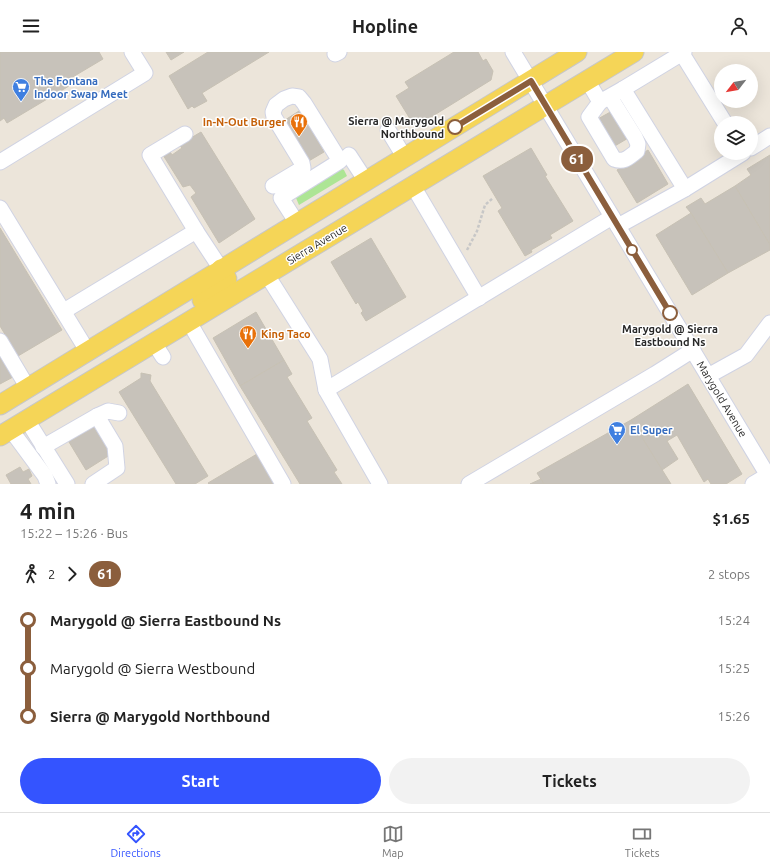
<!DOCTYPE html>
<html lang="en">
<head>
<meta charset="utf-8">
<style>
  body { margin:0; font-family:Ubuntu,sans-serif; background:#f2f2f2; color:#222; height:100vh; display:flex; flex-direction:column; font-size:15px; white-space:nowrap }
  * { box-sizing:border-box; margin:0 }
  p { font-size:13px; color:#767676 }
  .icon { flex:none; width:22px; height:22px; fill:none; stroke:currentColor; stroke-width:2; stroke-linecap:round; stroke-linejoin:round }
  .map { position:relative; height:432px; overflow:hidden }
  .panel { display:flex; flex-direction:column; background:#fff; flex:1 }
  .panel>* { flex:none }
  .badge { padding:0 8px; border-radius:13px; font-size:14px; line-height:26px }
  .needle { width:26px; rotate:239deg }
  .tools { position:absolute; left:714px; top:12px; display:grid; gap:8px }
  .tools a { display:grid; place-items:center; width:44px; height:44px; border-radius:50%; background:#fff; box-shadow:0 4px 16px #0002; font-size:20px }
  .map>.badge { position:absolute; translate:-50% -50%; box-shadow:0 0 0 2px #fff }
  .legs { display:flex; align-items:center; gap:6px; height:44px; padding:0 20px; font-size:13px }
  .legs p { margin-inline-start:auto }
  .head { display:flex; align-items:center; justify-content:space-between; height:68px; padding:0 20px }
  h1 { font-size:22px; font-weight:600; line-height:30px }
  .action { display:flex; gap:8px; margin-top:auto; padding:8px 20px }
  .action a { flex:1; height:46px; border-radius:24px; background:#3454ff; color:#fff; font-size:16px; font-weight:600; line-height:46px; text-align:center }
  .action a+a { background:#f2f2f2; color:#222 }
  ul { padding:0 20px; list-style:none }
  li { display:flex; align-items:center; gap:14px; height:48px; font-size:15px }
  li i { display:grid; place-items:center; width:6px; height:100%; margin:0 5px; background:currentColor }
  li i::after { content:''; width:10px; height:10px; margin:-5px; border:3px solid; border-radius:50%; background:#fff }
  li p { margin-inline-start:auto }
  li:first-child i { background:linear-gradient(#0000 50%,currentColor 0) }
  li:last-child i { background:linear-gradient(currentColor 50%,#0000 0) }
  header { display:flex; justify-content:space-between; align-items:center; height:52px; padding:0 20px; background:#fff; font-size:18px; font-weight:600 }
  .tabs { display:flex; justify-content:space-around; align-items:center; height:56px; border-top:1px solid #e0e0e0; background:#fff; font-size:11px; color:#767676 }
  .tabs a { display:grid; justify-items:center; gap:2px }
  .tabs .active { color:#3454ff }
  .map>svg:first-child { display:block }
  .green { fill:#ade595 }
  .building { fill:#c7c2ba; stroke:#c7c1b4 }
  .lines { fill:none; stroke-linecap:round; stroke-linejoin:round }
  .minor-casing { stroke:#d0d3e3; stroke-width:17 }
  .major-casing { stroke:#c7c7c7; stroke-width:21 }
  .path { stroke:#c7c7c7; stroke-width:2.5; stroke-dasharray:3 2; stroke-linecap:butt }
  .minor { stroke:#fff; stroke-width:15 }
  .major { stroke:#f5d557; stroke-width:19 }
  .line-1-casing { stroke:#fff; stroke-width:9 }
  .line-1 { stroke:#8b5e3c; stroke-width:6 }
  .stop-1-dot { fill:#fff; stroke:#8b5e3c; stroke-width:2 }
  .labels { text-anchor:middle; stroke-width:3; stroke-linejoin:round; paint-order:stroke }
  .shop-label { font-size:11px; font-weight:bold; fill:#366cbe; stroke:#fff; text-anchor:start }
  .stop-label { font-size:11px; font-weight:bold; fill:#292929; stroke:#fff; text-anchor:end }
  .food-label { font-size:11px; font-weight:bold; fill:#c56008; stroke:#fff; text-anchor:end }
  .street-label { font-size:11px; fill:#292929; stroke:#fff }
</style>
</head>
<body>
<header><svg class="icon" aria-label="menu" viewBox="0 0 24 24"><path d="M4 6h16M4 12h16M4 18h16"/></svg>Hopline<svg class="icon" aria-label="person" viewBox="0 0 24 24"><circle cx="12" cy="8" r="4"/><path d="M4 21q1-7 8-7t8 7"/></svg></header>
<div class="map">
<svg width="770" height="432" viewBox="0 0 770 432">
  <rect width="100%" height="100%" fill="#ece5da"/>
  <polygon class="green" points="341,116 344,118 347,124 299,153 296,146 296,144"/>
  <g class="building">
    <polygon points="0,0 99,0 103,7 66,29 69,34 7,71 4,66 0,69"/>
    <polygon points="166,0 184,0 171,8"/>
    <polygon points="208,0 269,0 202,41 207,49 194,56 192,54 188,57 169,24"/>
    <polygon points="454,0 478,0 483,9 486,7 493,19 491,28 415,75 396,44 409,36 405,30"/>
    <polygon points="614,58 630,85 613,95 596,68"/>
    <polygon points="299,59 305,69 307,68 316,82 314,83 324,100 307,110 282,70"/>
    <polygon points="201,80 255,167 219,191 191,145 196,141 190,133 183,135 163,103 169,98 172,103 182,96 179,93"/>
    <polygon points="531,96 547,123 545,124 573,169 550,183 552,186 531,198 532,200 525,204 498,159 502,156 483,124"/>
    <polygon points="648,98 668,132 637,151 617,118"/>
    <polygon points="770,103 770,193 735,134 751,123 747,117"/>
    <polygon points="735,134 770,193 770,198 728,221 691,161 686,155 701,146 705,152"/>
    <polygon points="691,161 728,221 692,243 656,183"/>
    <polygon points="0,176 62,278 18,304 0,274"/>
    <polygon points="371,186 406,245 366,269 361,261 363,259 358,250 356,252 331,210"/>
    <polygon points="256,260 284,308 240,334 213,286"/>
    <polygon points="0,303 13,325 0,332"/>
    <polygon points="284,308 292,322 287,325 312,366 307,369 337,418 334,420 342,432 300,432 240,334"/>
    <polygon points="141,321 151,323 150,329 208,424 195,432 176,432 119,340 141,326"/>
    <polygon points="688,332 742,422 726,432 711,432 708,427 704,430 677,383 667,389 678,407 662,418 631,368"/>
    <polygon points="631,368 671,432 544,432 537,421"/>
    <polygon points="95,373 113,401 86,418 69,390"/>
    <polygon points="257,402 276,432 209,432 208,431"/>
    <polygon points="20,415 23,420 29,417 32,424 28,427 31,432 11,432 6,423"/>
    <polygon points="541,427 544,432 530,432"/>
  </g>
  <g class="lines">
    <defs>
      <g id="minor">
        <polyline points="513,0 770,427"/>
        <polyline points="681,0 725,71"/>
        <polyline points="335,2 339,0"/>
        <polyline points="587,28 600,50 623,37 685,137"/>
        <polyline points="623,37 684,0"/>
        <path d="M600,50L589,65L614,107C624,111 629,105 637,99L638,92L635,85L610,45"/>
        <polyline points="388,78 405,106"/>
        <polyline points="185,82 150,103 196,179 221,217"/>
        <polyline points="751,96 770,84"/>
        <polyline points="349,103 366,129"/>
        <polyline points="0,110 145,21 132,0"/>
        <polyline points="273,134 303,116 302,111 274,65 273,60 276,53 284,47 292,44 299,45 304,51 340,109 281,146 297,171"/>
        <polyline points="413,134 479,246"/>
        <polyline points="0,156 88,300"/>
        <polyline points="618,174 685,137 743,101"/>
        <polyline points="267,223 320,307 326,338"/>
        <polyline points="64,259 196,179"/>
        <polyline points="189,270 283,432"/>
        <polyline points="0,289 28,336"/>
        <polyline points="154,291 163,305"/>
        <polyline points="708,324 746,303 770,271"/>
        <polyline points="27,368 67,432"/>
        <polyline points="11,378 45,424 48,432"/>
        <polyline points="43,395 97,364 108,359 119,361"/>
        <polyline points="93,432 117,416 115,394 97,364"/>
        <polyline points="380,432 326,338 612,165"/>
        <polyline points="469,432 655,322 693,298"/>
        <polyline points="753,432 768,423"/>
      </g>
      <g id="major">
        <polyline points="202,248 226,232 227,227 221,217"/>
        <polyline points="0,353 577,0"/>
        <polyline points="0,384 634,0"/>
      </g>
    </defs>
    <use href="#minor" class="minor-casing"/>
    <use href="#major" class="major-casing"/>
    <polyline class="path" points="467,198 477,179 485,153 493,146"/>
    <use href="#minor" class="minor"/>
    <use href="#major" class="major"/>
  </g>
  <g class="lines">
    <defs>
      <polyline id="line-1" points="455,75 531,29 670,261"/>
    </defs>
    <use href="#line-1" class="line-1-casing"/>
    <use href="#line-1" class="line-1"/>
  </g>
  <defs>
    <symbol id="supermarket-pin" viewBox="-11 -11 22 30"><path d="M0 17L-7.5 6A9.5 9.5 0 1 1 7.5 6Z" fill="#3f7fe0" stroke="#fff"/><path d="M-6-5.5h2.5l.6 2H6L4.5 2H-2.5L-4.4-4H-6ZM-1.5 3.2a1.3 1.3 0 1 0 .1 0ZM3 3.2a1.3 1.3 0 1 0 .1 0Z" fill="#fff"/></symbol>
    <symbol id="restaurant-pin" viewBox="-11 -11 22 30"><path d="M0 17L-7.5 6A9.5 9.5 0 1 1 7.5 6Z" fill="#e8710a" stroke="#fff"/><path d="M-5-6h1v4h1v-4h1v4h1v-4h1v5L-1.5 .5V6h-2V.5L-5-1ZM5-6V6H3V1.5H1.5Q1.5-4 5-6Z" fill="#fff"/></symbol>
  </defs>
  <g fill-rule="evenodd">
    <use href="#supermarket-pin" x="11" y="25" width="20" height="27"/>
    <use href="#restaurant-pin" x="289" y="60" width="20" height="27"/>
    <use href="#restaurant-pin" x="238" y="272" width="20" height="27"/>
    <use href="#supermarket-pin" x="607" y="368" width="20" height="27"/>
  </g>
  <g class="stop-1-dot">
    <circle cx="455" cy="75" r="7"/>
    <circle cx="632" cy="198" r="5"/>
    <circle cx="670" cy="261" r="7"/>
  </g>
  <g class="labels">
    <g class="shop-label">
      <text x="34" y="33">The Fontana<tspan x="34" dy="13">Indoor Swap Meet</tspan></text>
      <text x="630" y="382">El Super</text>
    </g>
    <g class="stop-label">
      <text x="444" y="73">Sierra @ Marygold<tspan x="444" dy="13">Northbound</tspan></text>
      <text x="670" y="281" text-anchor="middle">Marygold @ Sierra<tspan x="670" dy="13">Eastbound Ns</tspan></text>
    </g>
    <g class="food-label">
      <text x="286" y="74">In-N-Out Burger</text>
      <text x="261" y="286" text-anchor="start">King Taco</text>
    </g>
    <g class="street-label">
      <text transform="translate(317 192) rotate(-31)" y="4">Sierra Avenue</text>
      <text transform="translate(722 347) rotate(59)" y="4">Marygold Avenue</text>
    </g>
  </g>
</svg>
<div class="tools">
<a><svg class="needle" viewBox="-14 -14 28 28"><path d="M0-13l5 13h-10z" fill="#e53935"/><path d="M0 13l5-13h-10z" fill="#767676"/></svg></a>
<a><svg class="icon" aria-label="layers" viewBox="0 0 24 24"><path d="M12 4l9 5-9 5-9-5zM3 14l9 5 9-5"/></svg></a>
</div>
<b class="badge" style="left:577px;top:107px;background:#8b5e3c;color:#fff">61</b>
</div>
<section class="panel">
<div class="head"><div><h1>4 min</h1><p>15:22 – 15:26 · Bus</p></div><b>$1.65</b></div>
<div class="legs"><svg class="icon" aria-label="walk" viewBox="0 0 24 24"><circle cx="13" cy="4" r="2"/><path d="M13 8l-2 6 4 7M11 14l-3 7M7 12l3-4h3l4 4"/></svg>2<svg class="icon" aria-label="forward" viewBox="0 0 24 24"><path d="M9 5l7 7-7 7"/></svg><b class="badge" style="background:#8b5e3c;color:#fff">61</b><p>2 stops</p></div>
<ul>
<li><i style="color:#8b5e3c"></i><b>Marygold @ Sierra Eastbound Ns</b><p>15:24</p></li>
<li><i style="color:#8b5e3c"></i><span>Marygold @ Sierra Westbound</span><p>15:25</p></li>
<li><i style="color:#8b5e3c"></i><b>Sierra @ Marygold Northbound</b><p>15:26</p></li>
</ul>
<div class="action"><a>Start</a><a>Tickets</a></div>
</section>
<nav class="tabs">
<a class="active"><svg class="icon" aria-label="directions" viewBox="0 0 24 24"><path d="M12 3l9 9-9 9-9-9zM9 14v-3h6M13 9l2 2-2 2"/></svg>Directions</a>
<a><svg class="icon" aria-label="map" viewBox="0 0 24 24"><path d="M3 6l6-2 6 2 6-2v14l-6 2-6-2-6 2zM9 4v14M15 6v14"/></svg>Map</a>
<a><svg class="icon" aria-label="tickets" viewBox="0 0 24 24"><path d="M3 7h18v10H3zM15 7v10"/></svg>Tickets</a>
</nav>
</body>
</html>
